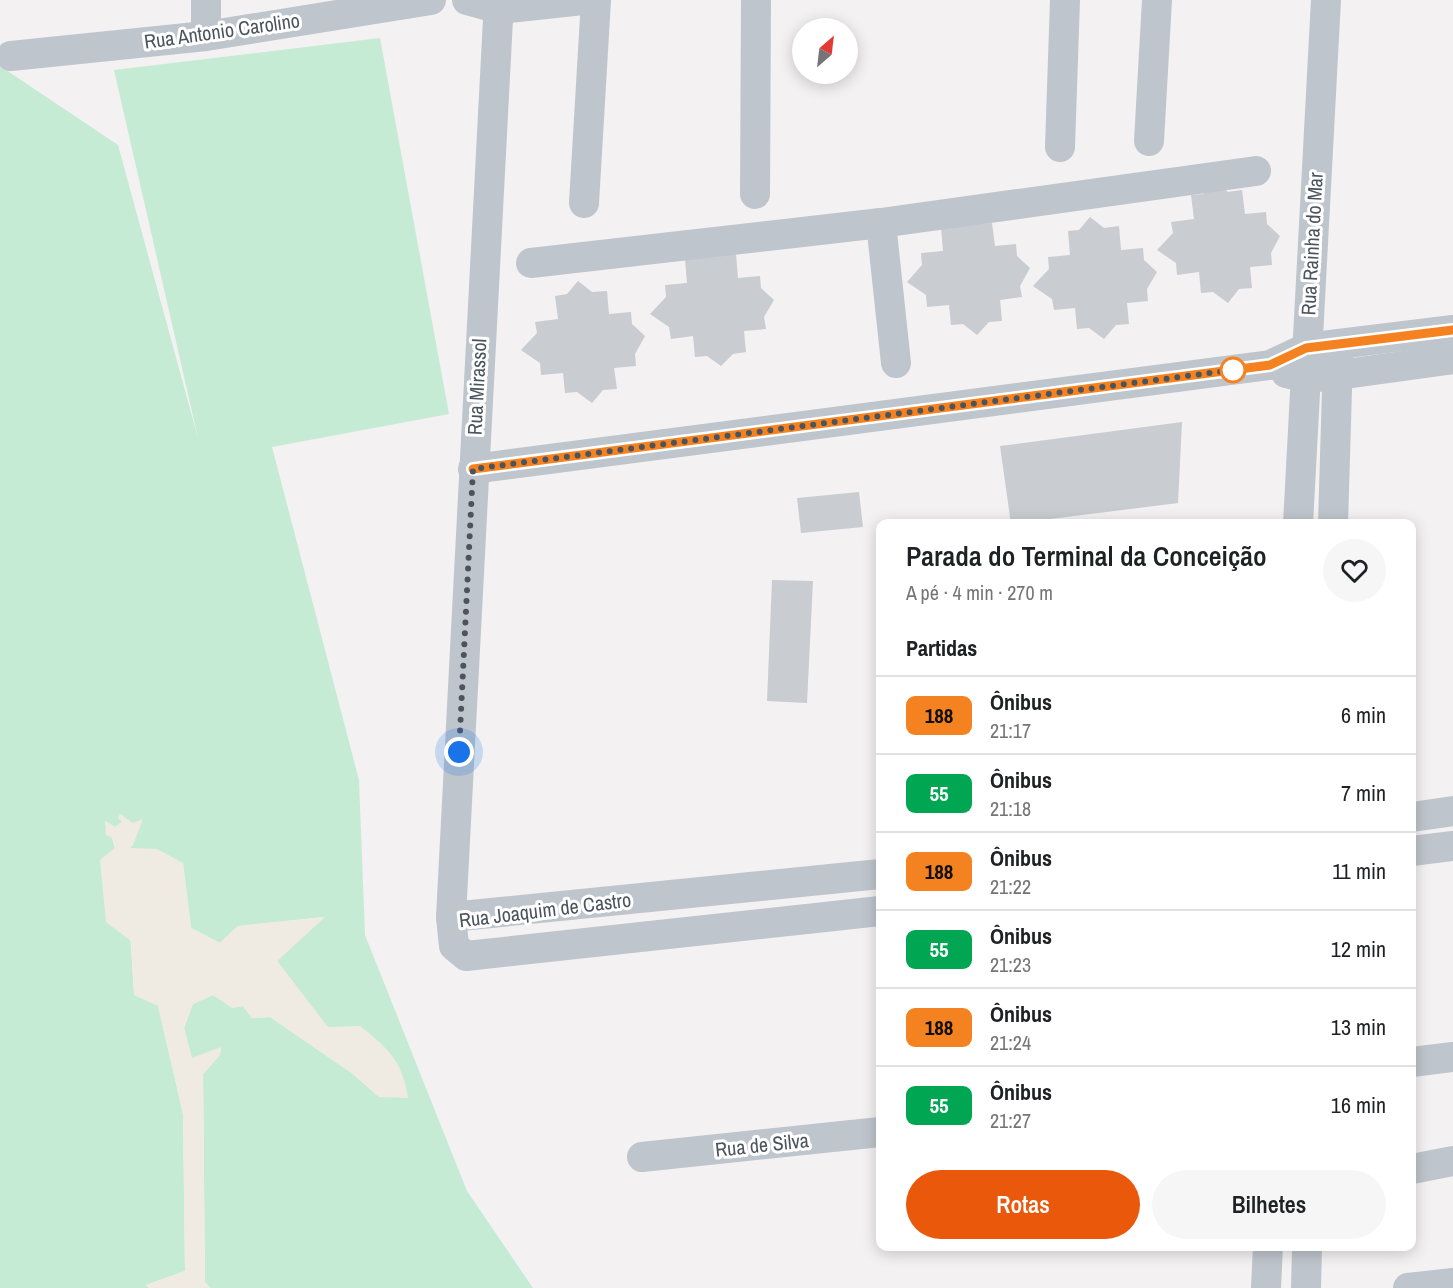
<!DOCTYPE html>
<html lang="pt">
<head>
<meta charset="utf-8">
<style>
  body { margin:0; font-family:"Archivo Narrow",sans-serif; background:#f6f6f6; color:#202124; height:100vh; display:flex; flex-direction:column; font-size:22px; white-space:nowrap }
  * { box-sizing:border-box; margin:0 }
  p { font-size:20px; color:#757577 }
  .icon { flex:none; width:33px; height:33px; fill:none; stroke:currentColor; stroke-width:2; stroke-linecap:round; stroke-linejoin:round }
  .map { position:relative; flex:1; overflow:hidden }
  .drawer { position:absolute; left:876px; top:519px; width:540px; height:732px; display:flex; flex-direction:column; background:#fff; border-radius:12px; box-shadow:0 3px 15px #0003 }
  .drawer>* { flex:none }
  .badge { padding:0 12px; border-radius:9px; font-size:21px; line-height:39px }
  .needle { width:39px; rotate:28deg }
  .controls { position:absolute; left:792px; top:18px; display:grid; gap:12px }
  .controls a { display:grid; place-items:center; width:66px; height:66px; border-radius:50%; background:#fff; box-shadow:0 3px 15px #0003; font-size:30px }
  .you { position:absolute; width:30px; height:30px; margin:-15px; border:4px solid #fff; border-radius:50%; background:#1a73e8; box-shadow:0 0 0 9px #1a73e833 }
  .map>.badge { position:absolute; translate:-50% -50%; box-shadow:0 0 0 3px #fff }
  h2 { padding:0 30px; font-size:22px; line-height:54px }
  .round { display:grid; place-items:center; flex:none; width:63px; height:63px; border-radius:32px; background:#f6f6f6 }
  .headline { display:flex; align-items:center; justify-content:space-between; height:102px; padding:0 30px }
  h1 { font-size:28px; font-weight:600; line-height:45px }
  .action { display:flex; gap:12px; margin-top:auto; padding:12px 30px }
  .action a { flex:1; height:69px; border-radius:36px; background:#ea580c; color:#fff; font-size:24px; font-weight:600; line-height:69px; text-align:center }
  .action a+a { background:#f6f6f6; color:#202124 }
  ul { padding:0; list-style:none }
  li { display:flex; align-items:center; gap:18px; height:78px; padding:0 30px; border-top:2px solid #e0e0e0 }
  li div { flex:1 }
  li b { display:block; font-size:22px }
  li em { font-style:normal }
  li .badge { min-width:66px; font-weight:700; text-align:center }
  .map>svg:first-child { display:block }
  .green { fill:#c6ebd4 }
  .sand { fill:#efebe2 }
  .building { fill:#c9ccd0 }
  .lines { fill:none; stroke-linecap:round; stroke-linejoin:round }
  .minor { stroke:#bfc5cc; stroke-width:30 }
  .line-casing { stroke:#fff; stroke-width:14 }
  .line { stroke:#f58220; stroke-width:9 }
  .walk { stroke:#4b545d; stroke-width:6; stroke-dasharray:0 10.8 }
  .stop-dot { fill:#fff; stroke:#f58220; stroke-width:3 }
  .labels { text-anchor:middle; stroke-width:6; stroke-linejoin:round; paint-order:stroke }
  .street-label { font-size:20px; fill:#4b545d; stroke:#fff }
</style>
</head>
<body>
<div class="map">
<svg width="1453" height="1288" viewBox="0 0 1453 1288">
  <rect width="100%" height="100%" fill="#f3f1f1"/>
  <path class="green" d="M380,38L449,414L272,447L359,780L365,935L467,1191L533,1288H210L205,1282L203,1074L220,1055L221,1048L192,1059L184,1028L193,1004L213,995L232,1007L243,1006L252,1018L270,1017L353,1074L379,1097L277,961L324,917L238,926L220,943L191,928L183,863L128,848L142,820L133,823L122,822L115,827L105,821C128,871 131,940 134,995L158,1005L183,1114L185,1271L146,1285L149,1288H0V66L118,145L198,438L114,70Z"/>
  <path class="sand" d="M120,814L133,823L143,819L133,845L130,848L157,849L183,863L191,928L220,943L238,926L325,917L277,961L328,1027L360,1026C388,1048 403,1062 408,1098L379,1097L353,1074L270,1017L252,1018L243,1006L232,1008L213,995L193,1004L184,1028L192,1058L221,1047L220,1055L203,1074L205,1282L210,1288H149L146,1285L185,1271L183,1114L158,1006L134,995L131,941L106,922L100,860L116,847L112,837L106,835L105,821L115,827L122,822L118,818Z"/>
  <g class="building">
    <polygon points="1214,181 1228,192 1242,190 1245,214 1266,212 1267,224 1280,236 1271,253 1272,265 1250,267 1252,288 1239,289 1228,303 1213,292 1201,293 1199,272 1177,275 1176,263 1157,250 1173,233 1171,222 1194,219 1191,195 1203,194"/>
    <polygon points="1090,217 1104,228 1119,226 1121,250 1143,248 1144,260 1157,272 1147,289 1148,301 1127,303 1129,324 1116,325 1104,339 1089,328 1077,329 1075,308 1054,310 1052,299 1033,286 1049,269 1048,257 1070,255 1068,231 1079,230"/>
    <polygon points="992,223 995,246 1016,244 1017,256 1030,268 1020,286 1022,297 1000,300 1002,321 989,322 977,335 963,324 951,325 949,305 927,307 926,295 907,282 922,265 921,253 943,251 941,227"/>
    <polygon points="736,254 738,278 760,276 761,288 774,300 764,317 766,329 744,331 746,352 733,354 721,366 707,356 695,357 693,336 671,339 669,327 650,314 666,297 665,285 687,283 685,259"/>
    <polygon points="578,281 592,292 607,291 609,314 631,312 632,324 645,336 635,354 636,366 614,368 617,389 603,390 592,403 577,392 565,393 563,373 541,375 540,363 521,350 537,333 535,322 558,319 555,296 567,294"/>
    <polygon points="1182,422 1178,503 1011,524 1000,446"/>
    <polygon points="859,492 863,527 801,533 797,498"/>
    <polygon points="772,580 813,581 807,703 767,701"/>
  </g>
  <g class="lines">
    <g class="minor">
      <polyline points="206,0 206,36"/>
      <polyline points="467,0 500,9 583,0"/>
      <polyline points="499,0 451,917 454,946 466,956 880,911"/>
      <polyline points="11,56 206,36 431,0"/>
      <polyline points="1149,141 1157,0"/>
      <polyline points="1060,147 1065,0"/>
      <polyline points="755,194 756,0"/>
      <polyline points="584,203 596,0"/>
      <polyline points="881,223 896,363"/>
      <polyline points="531,263 881,223 1256,171"/>
      <polyline points="1286,373 1306,378 1338,375 1453,359"/>
      <polyline points="473,469 1270,365 1306,348 1453,330"/>
      <polyline points="1298,524 1326,0"/>
      <polyline points="1333,524 1338,356"/>
      <polyline points="1412,817 1453,811"/>
      <polyline points="1412,851 1453,846"/>
      <polyline points="451,917 880,874"/>
      <polyline points="1412,1062 1453,1057"/>
      <polyline points="642,1157 880,1132"/>
      <polyline points="1412,1169 1453,1161"/>
      <polyline points="1266,1288 1268,1246"/>
      <polyline points="1306,1288 1307,1246"/>
      <polyline points="1408,1288 1453,1283"/>
    </g>
  </g>
  <g class="lines">
    <defs>
      <polyline id="line" points="473,469 1270,365 1306,348 1453,330"/>
    </defs>
    <use href="#line" class="line-casing"/>
    <use href="#line" class="line"/>
    <polyline class="walk" points="459,752 473,469 1233,370"/>
  </g>
  <circle class="stop-dot" cx="1233" cy="370" r="12"/>
  <g class="labels">
    <g class="street-label">
      <text transform="translate(222 31) rotate(-8)" y="7">Rua Antonio Carolino</text>
      <text transform="translate(1312 244) rotate(-87)" y="7">Rua Rainha do Mar</text>
      <text transform="translate(477 387) rotate(-87)" y="7">Rua Mirassol</text>
      <text transform="translate(545 910) rotate(-7)" y="7">Rua Joaquim de Castro</text>
      <text transform="translate(762 1145) rotate(-6)" y="7">Rua de Silva</text>
    </g>
  </g>
</svg>
<div class="controls">
<a><svg class="needle" viewBox="-14 -14 28 28"><path d="M0-13l5 13h-10z" fill="#e53935"/><path d="M0 13l5-13h-10z" fill="#757577"/></svg></a>
</div>
<div class="you" style="left:459px;top:752px"></div>
<section class="drawer">
<div class="headline"><div><h1>Parada do Terminal da Conceição</h1><p>A pé · 4 min · 270 m</p></div><a class="round"><svg class="icon" aria-label="heart" viewBox="0 0 24 24"><path d="M12 20l-8-8c-3-5 5-10 8-4 3-6 11-1 8 4z"/></svg></a></div>
<h2>Partidas</h2>
<ul>
<li><span class="badge" style="background:#f58220;color:#111">188</span><div><b>Ônibus</b><p>21:17</p></div><em>6 min</em></li>
<li><span class="badge" style="background:#00a651;color:#fff">55</span><div><b>Ônibus</b><p>21:18</p></div><em>7 min</em></li>
<li><span class="badge" style="background:#f58220;color:#111">188</span><div><b>Ônibus</b><p>21:22</p></div><em>11 min</em></li>
<li><span class="badge" style="background:#00a651;color:#fff">55</span><div><b>Ônibus</b><p>21:23</p></div><em>12 min</em></li>
<li><span class="badge" style="background:#f58220;color:#111">188</span><div><b>Ônibus</b><p>21:24</p></div><em>13 min</em></li>
<li><span class="badge" style="background:#00a651;color:#fff">55</span><div><b>Ônibus</b><p>21:27</p></div><em>16 min</em></li>
</ul>
<div class="action"><a>Rotas</a><a>Bilhetes</a></div>
</section>
</div>
</body>
</html>
